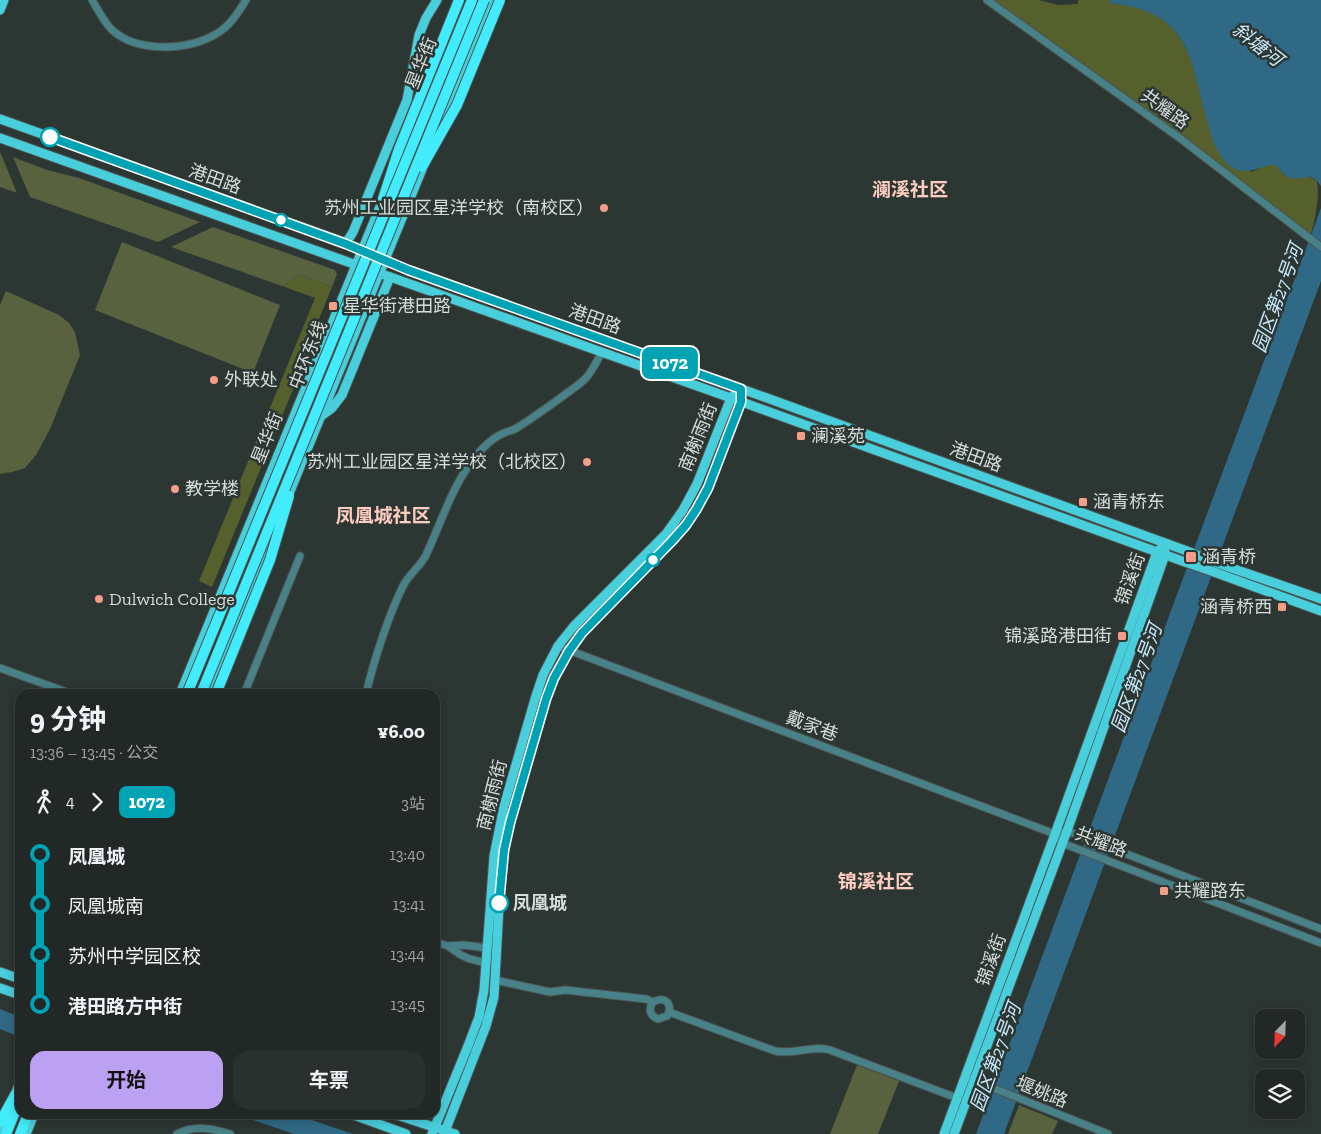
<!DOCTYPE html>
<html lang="zh">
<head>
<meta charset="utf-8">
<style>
  body { margin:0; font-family:"Zilla Slab","Noto Sans SC",serif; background:#29302e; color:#f1f3f6; height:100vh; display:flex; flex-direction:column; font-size:19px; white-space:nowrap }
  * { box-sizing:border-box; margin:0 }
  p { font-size:16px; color:#a2a6a7 }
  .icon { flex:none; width:28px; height:28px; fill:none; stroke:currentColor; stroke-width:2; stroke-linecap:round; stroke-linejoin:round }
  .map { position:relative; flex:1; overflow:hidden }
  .drawer { position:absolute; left:15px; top:689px; width:425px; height:430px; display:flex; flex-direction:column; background:#212826; border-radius:15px; box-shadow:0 2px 12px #0003,0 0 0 1px #3e4443 }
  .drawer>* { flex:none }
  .badge { padding:0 10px; border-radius:8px; font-size:18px; line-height:32px }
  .needle { width:32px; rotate:203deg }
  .buttons { position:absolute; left:1255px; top:1009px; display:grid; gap:10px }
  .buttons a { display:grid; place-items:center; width:50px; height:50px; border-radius:10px; background:#212826; box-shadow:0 2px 12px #0003,0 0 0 1px #3e4443; font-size:25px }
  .map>.badge { position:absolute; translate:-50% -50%; box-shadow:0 0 0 2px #fff }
  .legs { display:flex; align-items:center; gap:8px; height:55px; padding:0 15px; font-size:16px }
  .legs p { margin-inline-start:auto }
  .head { display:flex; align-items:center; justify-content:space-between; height:85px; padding:0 15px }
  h1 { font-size:28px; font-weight:700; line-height:38px }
  .cta { display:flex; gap:10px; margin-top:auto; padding:10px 15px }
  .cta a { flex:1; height:58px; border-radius:15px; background:#bca0f2; color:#111; font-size:20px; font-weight:700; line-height:58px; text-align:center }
  .cta a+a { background:#29302e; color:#f1f3f6 }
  ul { padding:0 15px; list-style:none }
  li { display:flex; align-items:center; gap:18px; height:50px; font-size:19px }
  li i { display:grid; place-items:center; width:8px; height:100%; margin:0 6px; background:currentColor }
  li i::after { content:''; width:12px; height:12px; margin:-6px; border:4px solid; border-radius:50%; background:#212826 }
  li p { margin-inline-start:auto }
  li:first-child i { background:linear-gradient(#0000 50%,currentColor 0) }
  li:last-child i { background:linear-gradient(currentColor 50%,#0000 0) }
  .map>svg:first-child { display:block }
  .green { fill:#59623e }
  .forest { fill:#55602d }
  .water { fill:#306985 }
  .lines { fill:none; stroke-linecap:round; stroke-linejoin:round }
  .minor-casing { stroke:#4b5451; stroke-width:9 }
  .major-casing { stroke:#4b5451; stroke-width:11 }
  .highway-casing { stroke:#4b5451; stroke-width:12 }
  .minor { stroke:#488187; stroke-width:7 }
  .major { stroke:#49cedb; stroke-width:9 }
  .highway { stroke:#42ecfc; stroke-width:10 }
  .minor-bridge-casing { stroke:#4b5451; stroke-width:9; stroke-linecap:butt }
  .major-bridge-casing { stroke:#4b5451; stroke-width:11; stroke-linecap:butt }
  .highway-bridge-casing { stroke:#4b5451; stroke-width:12; stroke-linecap:butt }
  .minor-bridge { stroke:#488187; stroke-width:7 }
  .major-bridge { stroke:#49cedb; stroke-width:9 }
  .highway-bridge { stroke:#42ecfc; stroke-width:10 }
  .line-1-casing { stroke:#fff; stroke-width:11 }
  .line-1 { stroke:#00a3b4; stroke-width:8 }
  .stop-1-dot { fill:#fff; stroke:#00a3b4; stroke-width:2.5 }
  .poi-dot { fill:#f49e89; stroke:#2c3633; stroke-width:2 }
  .labels { text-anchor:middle; stroke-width:5; stroke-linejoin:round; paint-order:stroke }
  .street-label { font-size:18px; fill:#d7dddb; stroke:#2c3633 }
  .poi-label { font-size:18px; fill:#d7dddb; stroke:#2c3633; text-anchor:start }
  .stop-label { font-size:18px; font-weight:bold; fill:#d7dddb; stroke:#2c3633; text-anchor:start }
  .water-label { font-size:19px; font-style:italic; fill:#c9e9fb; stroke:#2c3633 }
  .neighbourhood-label { font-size:19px; font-weight:bold; fill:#ffcdc0; stroke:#2c3633 }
</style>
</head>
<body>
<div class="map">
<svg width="1321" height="1134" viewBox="0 0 1321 1134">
  <rect width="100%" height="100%" fill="#2c3633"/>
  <g class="green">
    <polygon points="0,153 1,154 17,193 0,187"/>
    <polygon points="13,157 47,170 79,178 200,222 158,242 30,197"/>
    <polygon points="213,227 335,270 337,274 332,287 300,275 282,286 171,247"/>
    <polygon points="122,242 280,305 253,373 95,310"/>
    <polygon points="6,291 59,315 69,323 75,332 80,355 50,429 36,455 25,468 12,472 0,474 0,305"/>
    <polygon points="857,1065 899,1081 878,1134 830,1134"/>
    <polygon points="1019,1105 1058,1121 1052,1134 1008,1134"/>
  </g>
  <g class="forest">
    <path d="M989,0H1039L1058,5L1078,4V0H1110V3C1158,8 1177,22 1194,67L1251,172L1267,165H1276L1284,175C1294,175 1307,174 1316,180C1321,189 1315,224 1310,236Z"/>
    <polygon points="300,275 332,287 308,346 301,370 212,587 199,581 315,298 282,286"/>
  </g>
  <g class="water">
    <path d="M1110,0H1321V186C1309,169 1305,181 1292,178C1284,177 1280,170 1276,165C1261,165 1250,175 1235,169C1227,166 1224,159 1219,153C1211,139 1209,128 1205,113C1189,50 1186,12 1110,3Z"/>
    <polygon points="1321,208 1321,281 1004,1134 976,1134"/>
    <polygon points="0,1009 20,1017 20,1037 0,1029"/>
    <polygon points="236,1114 294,1114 353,1134 294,1134"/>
  </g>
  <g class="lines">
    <defs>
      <g id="minor">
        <path d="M92,0C98,10 103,20 111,29C136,53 187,51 216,34C229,27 238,13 246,0"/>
        <polyline points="987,0 1181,139 1321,247"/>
        <polyline points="558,646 1055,834"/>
        <polyline points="0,668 72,694"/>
        <polyline points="244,694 300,556"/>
        <path d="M366,694C374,660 388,617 403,586C409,574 420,567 426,555C443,519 454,478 483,448C489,442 496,436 504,433C508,431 511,431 515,429C530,420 545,409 559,399C568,392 578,386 586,378C593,370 597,361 602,352"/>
        <polyline points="1063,832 1067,831 1321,929"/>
        <polyline points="1055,834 1062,843 1321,943"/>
        <polyline points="435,942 448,946 461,955 470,959 486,963"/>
        <polyline points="448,946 464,945 487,948"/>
        <path d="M495,980L550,992L565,990L646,999L653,1002C665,995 674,1005 667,1016L658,1019C650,1016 648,1009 653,1002"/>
        <path d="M669,1012L775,1051C793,1055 812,1045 830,1050L957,1098"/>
        <polyline points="965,1077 990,1087"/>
        <polyline points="1021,1099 1108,1134"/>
        <path d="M177,1134C194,1125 212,1128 230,1134"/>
      </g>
      <g id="major">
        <polyline points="0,10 4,0"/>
        <polyline points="0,119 346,243 408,270 767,398 1187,551"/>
        <polyline points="435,136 491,0"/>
        <polyline points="0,138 334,257 731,398 1185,562"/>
        <polyline points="346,243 353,232 407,100 419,35 426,18 437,0"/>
        <polyline points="321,416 332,408 342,395 390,277"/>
        <polyline points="286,501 425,162"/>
        <polyline points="1217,563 1321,599"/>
        <polyline points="1214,572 1321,611"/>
        <polyline points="180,694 384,197"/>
        <polyline points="208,694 274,532"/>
        <polyline points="0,972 20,979"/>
        <polyline points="0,988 20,995"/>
        <polyline points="12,1101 20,1083"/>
        <polyline points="351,1114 406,1134"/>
        <polyline points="394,1114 455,1134"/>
        <polyline points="0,1132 7,1116"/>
        <polyline points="26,1134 34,1114"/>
        <polyline points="432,1134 468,1046 479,1017 484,990 494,856 504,806 535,699 543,675 558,646 574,626 666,534 683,510 697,484 731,398 735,394"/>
        <polyline points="444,1134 486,1026 494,997 500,889 504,850 510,823 546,699 554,678 569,651 582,633 671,542 686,525 696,510 708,488 741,402 741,396"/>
        <polyline points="944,1134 1055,834 1157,552 1160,549"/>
        <polyline points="954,1134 1067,831 1165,555 1165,551"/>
      </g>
      <g id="highway">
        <polyline points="382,202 399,149 459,0"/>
        <polyline points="0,1122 15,1095"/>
        <polyline points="6,1134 20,1100"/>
        <polyline points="20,1134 28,1114"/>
      </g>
    </defs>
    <use href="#minor" class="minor-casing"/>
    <use href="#major" class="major-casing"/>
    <use href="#highway" class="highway-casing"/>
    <use href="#minor" class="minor"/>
    <use href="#major" class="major"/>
    <use href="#highway" class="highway"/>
    <defs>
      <polyline id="minor-bridge" points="990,1087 1021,1099"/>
      <g id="major-bridge">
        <polyline points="1187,551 1217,563"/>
        <polyline points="1185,562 1214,572"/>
      </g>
      <g id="highway-bridge">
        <polyline points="422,167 457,105 500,0"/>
        <polyline points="187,694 472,0"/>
        <polyline points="201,694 484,0"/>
        <polyline points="216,694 270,560 289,496"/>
      </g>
    </defs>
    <use href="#minor-bridge" class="minor-bridge-casing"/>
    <use href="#major-bridge" class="major-bridge-casing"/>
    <use href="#highway-bridge" class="highway-bridge-casing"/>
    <use href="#minor-bridge" class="minor-bridge"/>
    <use href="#major-bridge" class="major-bridge"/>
    <use href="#highway-bridge" class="highway-bridge"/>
  </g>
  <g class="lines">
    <defs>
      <polyline id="line-1" points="50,137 346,244 408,270 741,389 741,402 708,488 696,510 686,525 671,542 582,633 569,651 554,678 546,699 510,823 504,850 499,903"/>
    </defs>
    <use href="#line-1" class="line-1-casing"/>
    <use href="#line-1" class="line-1"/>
  </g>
  <g class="stop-1-dot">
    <circle cx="50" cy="137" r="9"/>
    <circle cx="281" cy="220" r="6"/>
    <circle cx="653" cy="560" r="6"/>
    <circle cx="499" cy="903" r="9"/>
  </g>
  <g class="poi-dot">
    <circle cx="604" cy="208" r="5"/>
    <rect x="328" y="301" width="10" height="10" rx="2.5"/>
    <circle cx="214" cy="380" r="5"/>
    <rect x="796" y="431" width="10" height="10" rx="2.5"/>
    <circle cx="587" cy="462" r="5"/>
    <circle cx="175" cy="489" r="5"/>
    <rect x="1078" y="497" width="10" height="10" rx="2.5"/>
    <rect x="1185" y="551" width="12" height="12" rx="2.5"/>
    <circle cx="99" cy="599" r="5"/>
    <rect x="1277" y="602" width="10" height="10" rx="2.5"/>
    <rect x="1117" y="631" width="10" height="10" rx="2.5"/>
    <rect x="1159" y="886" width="10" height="10" rx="2.5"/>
  </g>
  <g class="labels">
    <g class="street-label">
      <text transform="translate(421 63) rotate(-68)" y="6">星华街</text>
      <text transform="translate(1165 109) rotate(36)" y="6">共耀路</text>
      <text transform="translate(215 179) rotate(20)" y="6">港田路</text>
      <text transform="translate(595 319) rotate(20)" y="6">港田路</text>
      <text transform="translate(308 355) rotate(-68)" y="6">中环东线</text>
      <text transform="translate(698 437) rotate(-68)" y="6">南榭雨街</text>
      <text transform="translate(267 438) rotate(-68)" y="6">星华街</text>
      <text transform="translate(976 457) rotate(20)" y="6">港田路</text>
      <text transform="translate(1130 579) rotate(-70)" y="6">锦溪街</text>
      <text transform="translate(812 726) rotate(21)" y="6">戴家巷</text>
      <text transform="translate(492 795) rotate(-76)" y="6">南榭雨街</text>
      <text transform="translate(1101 842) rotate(21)" y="6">共耀路</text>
      <text transform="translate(991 960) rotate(-70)" y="6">锦溪街</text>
      <text transform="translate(1042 1092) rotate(22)" y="6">堰姚路</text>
    </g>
    <g class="poi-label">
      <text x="594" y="214" text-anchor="end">苏州工业园区星洋学校（南校区）</text>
      <text x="343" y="312">星华街港田路</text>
      <text x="224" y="386">外联处</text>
      <text x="811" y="442">澜溪苑</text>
      <text x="577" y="468" text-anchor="end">苏州工业园区星洋学校（北校区）</text>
      <text x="185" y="495">教学楼</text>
      <text x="1093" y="508">涵青桥东</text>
      <text x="1202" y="563">涵青桥</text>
      <text x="109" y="605">Dulwich College</text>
      <text x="1272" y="613" text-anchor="end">涵青桥西</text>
      <text x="1112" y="642" text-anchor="end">锦溪路港田街</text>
      <text x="1174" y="897">共耀路东</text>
    </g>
    <g class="stop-label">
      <text x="513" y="909">凤凰城</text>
    </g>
    <g class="water-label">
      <text transform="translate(1258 44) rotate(38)" y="7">斜塘河</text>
      <text transform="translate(1277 298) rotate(-70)" y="7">园区第27号河</text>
      <text transform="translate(1136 678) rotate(-70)" y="7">园区第27号河</text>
      <text transform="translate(995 1057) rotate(-70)" y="7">园区第27号河</text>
    </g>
    <g class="neighbourhood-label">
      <text x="910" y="196">澜溪社区</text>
      <text x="383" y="522">凤凰城社区</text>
      <text x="876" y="888">锦溪社区</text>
    </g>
  </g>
</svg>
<div class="buttons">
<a><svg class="needle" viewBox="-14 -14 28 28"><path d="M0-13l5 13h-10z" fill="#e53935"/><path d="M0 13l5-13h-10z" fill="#a2a6a7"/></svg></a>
<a><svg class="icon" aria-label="layers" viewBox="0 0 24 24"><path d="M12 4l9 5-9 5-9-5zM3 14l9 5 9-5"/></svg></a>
</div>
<b class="badge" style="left:670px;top:363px;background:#00a3b4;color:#fff">1072</b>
<section class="drawer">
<div class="head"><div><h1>9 分钟</h1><p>13:36 – 13:45 · 公交</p></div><b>¥6.00</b></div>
<div class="legs"><svg class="icon" aria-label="walk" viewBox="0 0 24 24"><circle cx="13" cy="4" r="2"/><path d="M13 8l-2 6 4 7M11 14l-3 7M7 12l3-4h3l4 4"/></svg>4<svg class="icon" aria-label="forward" viewBox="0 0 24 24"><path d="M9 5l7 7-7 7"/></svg><b class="badge" style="background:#00a3b4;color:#fff">1072</b><p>3站</p></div>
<ul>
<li><i style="color:#00a3b4"></i><b>凤凰城</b><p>13:40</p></li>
<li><i style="color:#00a3b4"></i><span>凤凰城南</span><p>13:41</p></li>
<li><i style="color:#00a3b4"></i><span>苏州中学园区校</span><p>13:44</p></li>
<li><i style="color:#00a3b4"></i><b>港田路方中街</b><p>13:45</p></li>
</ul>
<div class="cta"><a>开始</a><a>车票</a></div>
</section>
</div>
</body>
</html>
